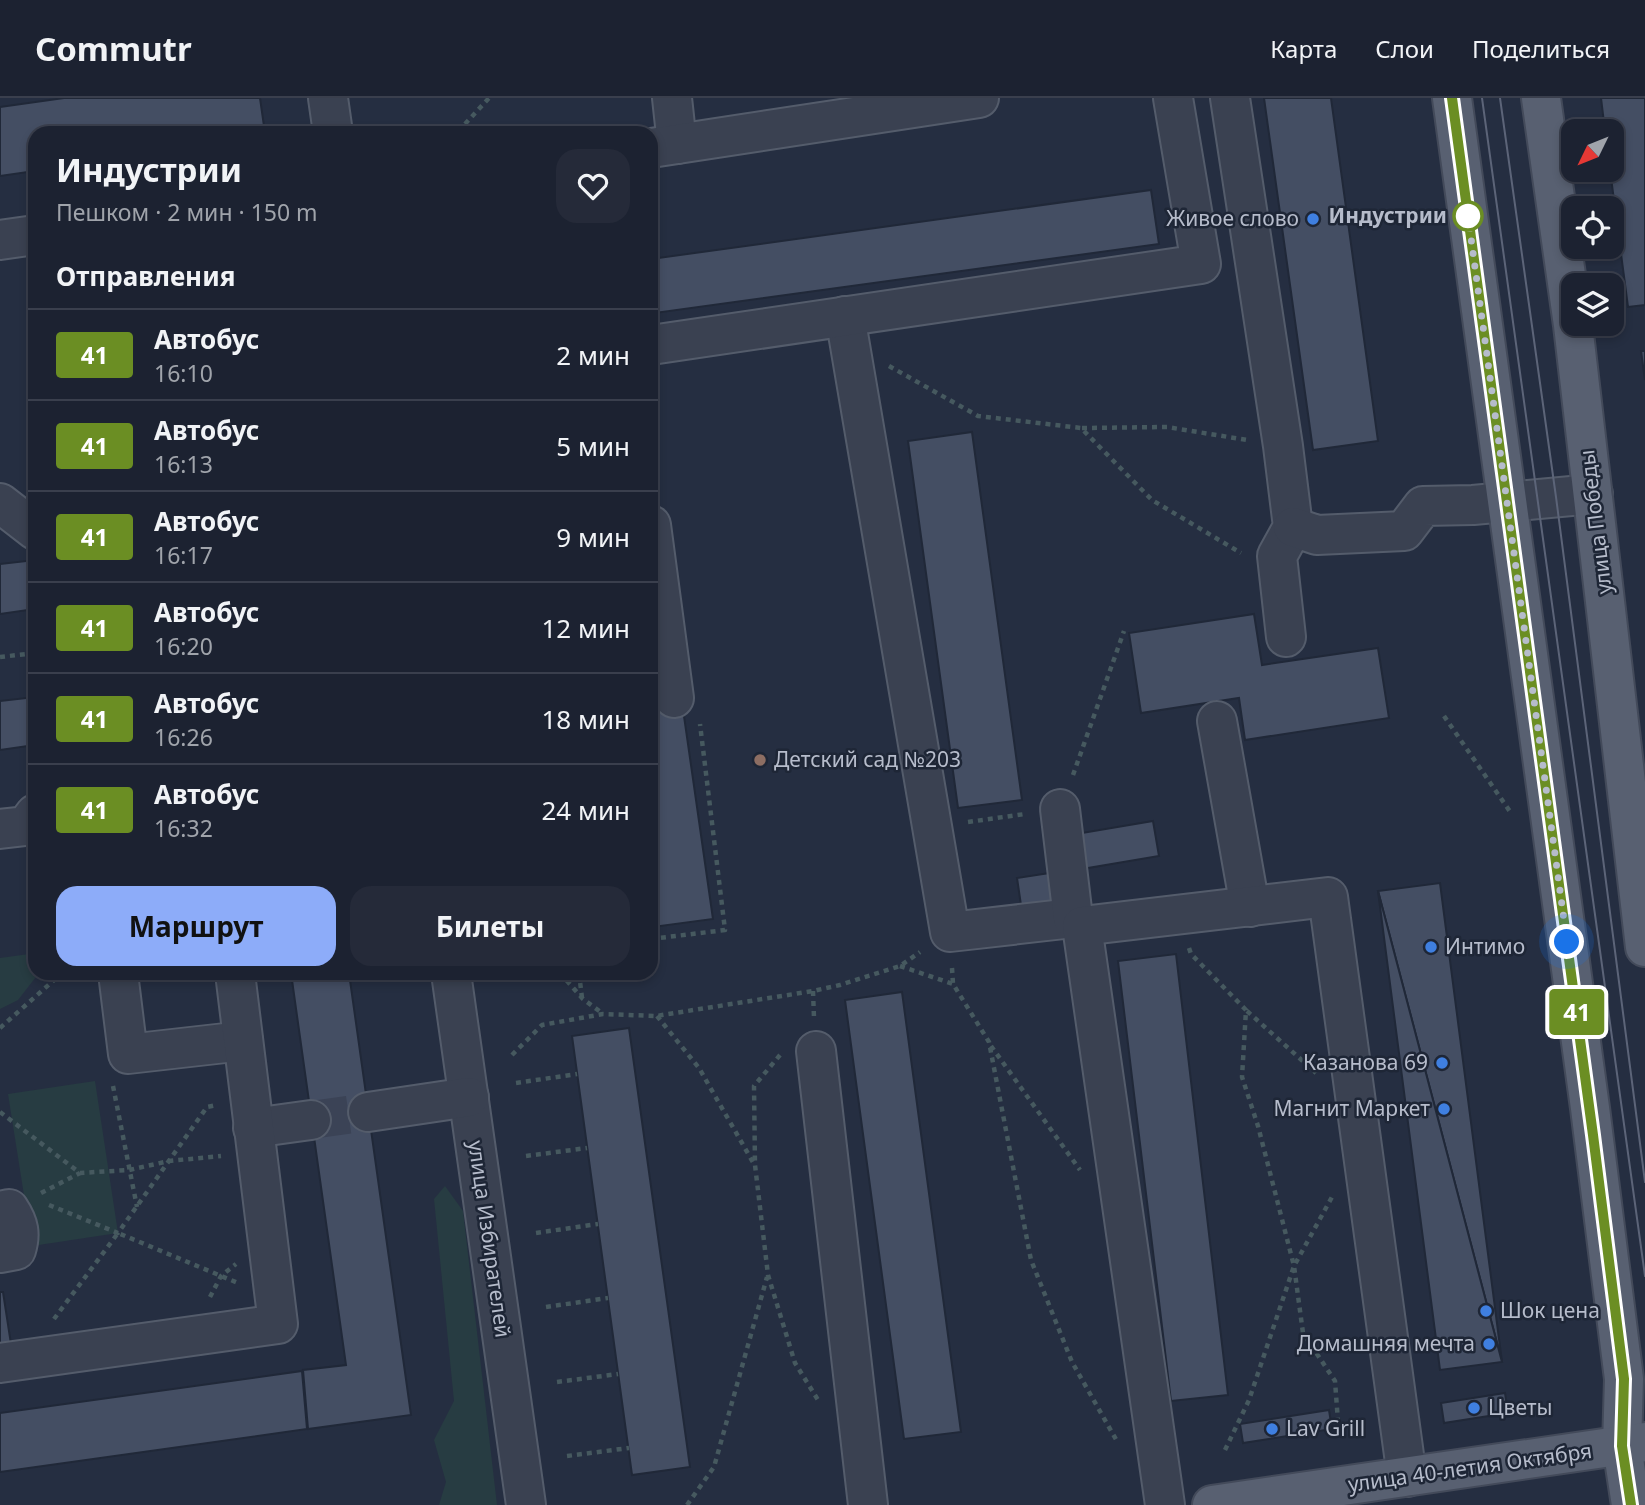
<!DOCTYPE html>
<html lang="ru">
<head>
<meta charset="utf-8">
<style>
  body { margin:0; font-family:"Noto Sans",sans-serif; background:#252a39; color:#f1f3f6; height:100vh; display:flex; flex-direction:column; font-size:26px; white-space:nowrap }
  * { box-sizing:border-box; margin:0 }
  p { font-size:23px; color:#a0a4ab }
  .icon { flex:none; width:38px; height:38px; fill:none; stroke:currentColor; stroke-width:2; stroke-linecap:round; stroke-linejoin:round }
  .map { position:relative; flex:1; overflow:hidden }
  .sheet { position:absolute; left:28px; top:28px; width:630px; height:854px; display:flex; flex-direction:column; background:#1c2231; border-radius:21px; box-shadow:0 4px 10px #0003,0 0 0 2px #3a3f4d }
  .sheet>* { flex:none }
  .badge { padding:0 14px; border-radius:5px; font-size:24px; line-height:46px }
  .needle { width:46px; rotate:227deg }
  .fabs { position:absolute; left:1561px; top:21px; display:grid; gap:14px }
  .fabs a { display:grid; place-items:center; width:63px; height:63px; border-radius:14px; background:#1c2231; box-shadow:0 4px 10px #0003,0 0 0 2px #3a3f4d; font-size:35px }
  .you { position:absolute; width:35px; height:35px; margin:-18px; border:5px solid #fff; border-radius:50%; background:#1a73e8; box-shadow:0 0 0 10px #1a73e833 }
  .map>.badge { position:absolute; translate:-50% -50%; box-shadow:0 0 0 4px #fff }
  h2 { padding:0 28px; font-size:26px; line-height:63px }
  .round { display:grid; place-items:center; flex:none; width:74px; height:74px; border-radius:21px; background:#252a39 }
  .head { display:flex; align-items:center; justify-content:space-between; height:119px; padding:0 28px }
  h1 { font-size:33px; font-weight:700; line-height:52px }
  .action { display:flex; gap:14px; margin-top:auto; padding:14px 28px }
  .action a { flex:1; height:80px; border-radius:21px; background:#8dacf9; color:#111; font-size:28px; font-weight:700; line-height:80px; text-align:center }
  .action a+a { background:#252a39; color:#f1f3f6 }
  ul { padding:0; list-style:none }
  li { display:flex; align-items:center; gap:21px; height:91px; padding:0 28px; border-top:2px solid #3a3f4d }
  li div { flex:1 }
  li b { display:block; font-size:26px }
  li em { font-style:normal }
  li .badge { min-width:77px; font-weight:700; text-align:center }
  header { display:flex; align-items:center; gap:42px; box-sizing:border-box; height:98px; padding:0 35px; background:#1c2231; border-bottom:2px solid #3a3f4d }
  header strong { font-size:33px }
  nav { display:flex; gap:38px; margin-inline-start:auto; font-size:24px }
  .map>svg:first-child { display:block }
  .green { fill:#273c42 }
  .building { fill:#444e63; stroke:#202838; stroke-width:2 }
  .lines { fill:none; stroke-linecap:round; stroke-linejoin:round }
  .minor-tunnel { stroke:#3b4356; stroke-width:38; stroke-dasharray:38 19; stroke-linecap:butt }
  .minor-casing { stroke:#545c6b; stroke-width:42 }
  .major-casing { stroke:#434a5a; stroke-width:42 }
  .path { stroke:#46595f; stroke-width:4.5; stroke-dasharray:5 5; stroke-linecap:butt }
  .minor { stroke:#3a4151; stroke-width:38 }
  .major { stroke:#586071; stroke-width:38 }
  .tram { stroke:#5c6478; stroke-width:2 }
  .line-casing { stroke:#fff; stroke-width:16 }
  .line { stroke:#6b8e23; stroke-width:10 }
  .walk { stroke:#b6bccb; stroke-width:7; stroke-dasharray:0 12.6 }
  .stop-dot { fill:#fff; stroke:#6b8e23; stroke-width:3.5 }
  .shop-dot { fill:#3f7fe0; stroke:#1e2636; stroke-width:2.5 }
  .education-dot { fill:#8d6e63; stroke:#1e2636; stroke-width:2.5 }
  .labels { text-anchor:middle; stroke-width:5; stroke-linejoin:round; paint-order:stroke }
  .stop-label { font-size:21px; font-weight:bold; fill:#b6bccb; stroke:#1e2636; text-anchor:end }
  .poi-label { font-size:21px; fill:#b6bccb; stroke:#1e2636; text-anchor:start }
  .street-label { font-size:21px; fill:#b6bccb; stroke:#1e2636 }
</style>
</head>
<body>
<header>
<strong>Commutr</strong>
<nav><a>Карта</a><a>Слои</a><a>Поделиться</a></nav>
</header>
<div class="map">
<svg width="1645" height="1407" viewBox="0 0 1645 1407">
  <rect width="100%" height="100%" fill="#252e41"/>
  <g class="green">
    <polygon points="29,856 35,864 35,875 39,875 18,902 0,911 0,860"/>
    <polygon points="95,983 118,1135 32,1148 8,996"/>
    <polygon points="445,1088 463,1113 497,1407 439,1407 446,1384 434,1342 454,1303 434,1101"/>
  </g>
  <g class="building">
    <polygon points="64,0 260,0 265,35 35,35 35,73 0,78 0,9"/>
    <polygon points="1264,0 1331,0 1378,343 1313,352"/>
    <polygon points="1601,0 1645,0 1645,207 1628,209 1610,72 1612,72 1612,33 1605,33"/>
    <polygon points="1151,92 1159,146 655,215 651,188 651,161"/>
    <polygon points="1641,253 1645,253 1645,282"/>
    <polygon points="972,334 1022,702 958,710 908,343"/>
    <polygon points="35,462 35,511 0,516 0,466"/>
    <polygon points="1254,516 1262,567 1378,550 1389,620 1245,642 1239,600 1141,615 1129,535"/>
    <polygon points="35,599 35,647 0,652 0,603"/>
    <polygon points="683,611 713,821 653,829 651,815 651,615"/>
    <polygon points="1153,723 1159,758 1082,771 1076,736"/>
    <polygon points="1056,774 1061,808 1022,814 1017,780"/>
    <polygon points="1440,785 1502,1264 1378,793"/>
    <polygon points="1378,793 1502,1264 1440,1272"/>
    <polygon points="1176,856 1228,1297 1171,1303 1118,863"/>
    <polygon points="291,875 349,875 411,1317 308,1331 303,1272 346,1267"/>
    <polygon points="902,894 961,1334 904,1341 845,902"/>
    <polygon points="629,930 690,1369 632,1377 572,938"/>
    <polygon points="0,1194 3,1194 11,1246 0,1247"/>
    <polygon points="302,1273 307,1331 0,1374 0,1315"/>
    <polygon points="1505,1295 1508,1315 1444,1325 1441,1305"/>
    <polygon points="1329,1312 1332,1331 1243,1345 1240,1326"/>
  </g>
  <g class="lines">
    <polyline class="minor-tunnel" points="311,1022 368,1014"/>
    <defs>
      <g id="minor">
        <polyline points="328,0 333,35"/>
        <polyline points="672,0 677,46"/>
        <polyline points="1230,0 1283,348 1293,429 1277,458 1286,539"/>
        <polyline points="651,50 979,0"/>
        <polyline points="0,142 35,137"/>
        <polyline points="845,218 950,834 1073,820"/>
        <polyline points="651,247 1201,166 1173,0"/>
        <polyline points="0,405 35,432"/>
        <polyline points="651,427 674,600"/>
        <polyline points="1293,429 1317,437 1404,433 1423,408 1473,407 1593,396"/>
        <polyline points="1217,623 1250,809"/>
        <polyline points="1060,711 1073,820 1082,828"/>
        <polyline points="0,731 26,728 35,716"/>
        <polyline points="118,875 128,956 243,943"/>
        <polyline points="451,875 526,1407"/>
        <polyline points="816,953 868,1407"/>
        <polyline points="368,1014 469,999"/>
        <polyline points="253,1030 311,1022"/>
        <path d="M0,1113L9,1111C19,1126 21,1136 16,1152L0,1155"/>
        <polyline points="0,1265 278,1226 235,875"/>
        <polyline points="1165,1407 1082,828 1328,799 1407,1379"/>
      </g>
      <g id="major">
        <polyline points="1452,0 1590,1010 1624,1281 1622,1348 1631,1407"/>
        <polyline points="1541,0 1573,227 1645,849"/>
        <polyline points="1212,1407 1645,1344"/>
      </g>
    </defs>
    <use href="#minor" class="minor-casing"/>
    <use href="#major" class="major-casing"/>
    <g class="path">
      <polyline points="465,26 489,0"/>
      <polyline points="889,268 978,318 1081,330 1152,402 1241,455"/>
      <polyline points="1082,330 1167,329 1247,342"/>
      <polyline points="0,559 35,555"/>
      <polyline points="1444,618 1511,715"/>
      <polyline points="1073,677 1124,533"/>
      <polyline points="968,724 1025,716"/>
      <polyline points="651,841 725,832 700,626"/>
      <polyline points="1189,850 1191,856 1246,912 1242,979 1258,1028 1294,1168 1303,1235 1335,1283 1339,1337"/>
      <polyline points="900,868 953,886 989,944 1031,1162 1072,1264 1118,1345"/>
      <polyline points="952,870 953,886"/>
      <polyline points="560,875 583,901 602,915"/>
      <polyline points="579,875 582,900"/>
      <polyline points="813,893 814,920"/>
      <polyline points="1247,913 1316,975"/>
      <polyline points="657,918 699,970 754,1066"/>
      <polyline points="0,930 62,875"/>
      <polyline points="991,948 1080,1072"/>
      <polyline points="512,957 542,927 603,916 656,918 813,893 840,887 900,868 920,854"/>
      <polyline points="780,957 754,988 755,1067 768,1177 795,1265 818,1302"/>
      <polyline points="516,985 577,976"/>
      <polyline points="113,988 137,1109"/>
      <polyline points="0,1014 80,1075 129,1072 169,1063 221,1058"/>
      <polyline points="526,1058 587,1050"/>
      <polyline points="41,1095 80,1075"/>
      <polyline points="49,1107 118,1135 207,1009 217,1007"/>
      <polyline points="536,1135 598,1126"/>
      <polyline points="210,1199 221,1178 236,1166"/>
      <polyline points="546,1209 608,1200"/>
      <polyline points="54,1221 118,1135 238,1185"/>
      <polyline points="557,1284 618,1276"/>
      <polyline points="1225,1352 1249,1302 1294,1168 1332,1099"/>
      <polyline points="567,1358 629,1350"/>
      <polyline points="687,1407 714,1369 767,1179"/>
    </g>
    <use href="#minor" class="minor"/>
    <use href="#major" class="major"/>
    <g class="tram">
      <polyline points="1482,0 1645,1178"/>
      <polyline points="1500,0 1556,399 1645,1084"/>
    </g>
  </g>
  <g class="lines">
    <defs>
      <polyline id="line" points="1452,0 1593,1037 1624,1281 1622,1348 1631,1407"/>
    </defs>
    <use href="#line" class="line-casing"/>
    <use href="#line" class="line"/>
    <polyline class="walk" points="1468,118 1567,844"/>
  </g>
  <circle class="stop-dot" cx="1468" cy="118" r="14"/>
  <g class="shop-dot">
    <circle cx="1313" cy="121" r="7"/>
    <circle cx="1431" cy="849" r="7"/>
    <circle cx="1442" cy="965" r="7"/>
    <circle cx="1444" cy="1011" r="7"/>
    <circle cx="1486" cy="1213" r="7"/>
    <circle cx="1489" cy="1246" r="7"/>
    <circle cx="1474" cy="1310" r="7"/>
    <circle cx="1272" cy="1331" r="7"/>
  </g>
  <circle class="education-dot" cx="760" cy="662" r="7"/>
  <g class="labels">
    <g class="stop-label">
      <text x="1447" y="125">Индустрии</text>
    </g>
    <g class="poi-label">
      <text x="1299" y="128" text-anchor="end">Живое слово</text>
      <text x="774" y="669">Детский сад №203</text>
      <text x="1445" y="856">Интимо</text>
      <text x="1428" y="972" text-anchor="end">Казанова 69</text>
      <text x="1430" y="1018" text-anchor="end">Магнит Маркет</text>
      <text x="1500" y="1220">Шок цена</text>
      <text x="1475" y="1253" text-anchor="end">Домашняя мечта</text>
      <text x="1488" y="1317">Цветы</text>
      <text x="1286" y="1338">Lav Grill</text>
    </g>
    <g class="street-label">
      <text transform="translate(1596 424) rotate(-97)" y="7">улица Победы</text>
      <text transform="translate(489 1141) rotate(82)" y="7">улица Избирателей</text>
      <text transform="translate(1470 1370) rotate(-8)" y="7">улица 40-летия Октября</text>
    </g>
  </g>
</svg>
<div class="fabs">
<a><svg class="needle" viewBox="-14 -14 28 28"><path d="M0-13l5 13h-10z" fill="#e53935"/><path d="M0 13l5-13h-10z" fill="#a0a4ab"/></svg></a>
<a><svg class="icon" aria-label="locate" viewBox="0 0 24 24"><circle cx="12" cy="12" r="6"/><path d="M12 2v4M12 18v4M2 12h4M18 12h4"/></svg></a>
<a><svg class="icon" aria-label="layers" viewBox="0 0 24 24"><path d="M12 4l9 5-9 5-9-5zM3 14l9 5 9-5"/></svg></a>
</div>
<div class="you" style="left:1567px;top:844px"></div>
<b class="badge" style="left:1577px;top:914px;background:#6b8e23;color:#fff">41</b>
<section class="sheet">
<div class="head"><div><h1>Индустрии</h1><p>Пешком · 2 мин · 150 m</p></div><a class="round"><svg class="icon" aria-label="heart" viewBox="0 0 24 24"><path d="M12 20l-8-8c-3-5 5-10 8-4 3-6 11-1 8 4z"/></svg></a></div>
<h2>Отправления</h2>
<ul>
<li><span class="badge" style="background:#6b8e23;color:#fff">41</span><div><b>Автобус</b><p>16:10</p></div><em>2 мин</em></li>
<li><span class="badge" style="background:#6b8e23;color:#fff">41</span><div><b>Автобус</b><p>16:13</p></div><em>5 мин</em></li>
<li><span class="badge" style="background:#6b8e23;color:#fff">41</span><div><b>Автобус</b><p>16:17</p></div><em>9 мин</em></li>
<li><span class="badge" style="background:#6b8e23;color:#fff">41</span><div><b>Автобус</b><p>16:20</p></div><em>12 мин</em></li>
<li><span class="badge" style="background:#6b8e23;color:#fff">41</span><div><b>Автобус</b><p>16:26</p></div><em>18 мин</em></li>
<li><span class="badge" style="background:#6b8e23;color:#fff">41</span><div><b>Автобус</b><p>16:32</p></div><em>24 мин</em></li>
</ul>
<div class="action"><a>Маршрут</a><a>Билеты</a></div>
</section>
</div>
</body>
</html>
